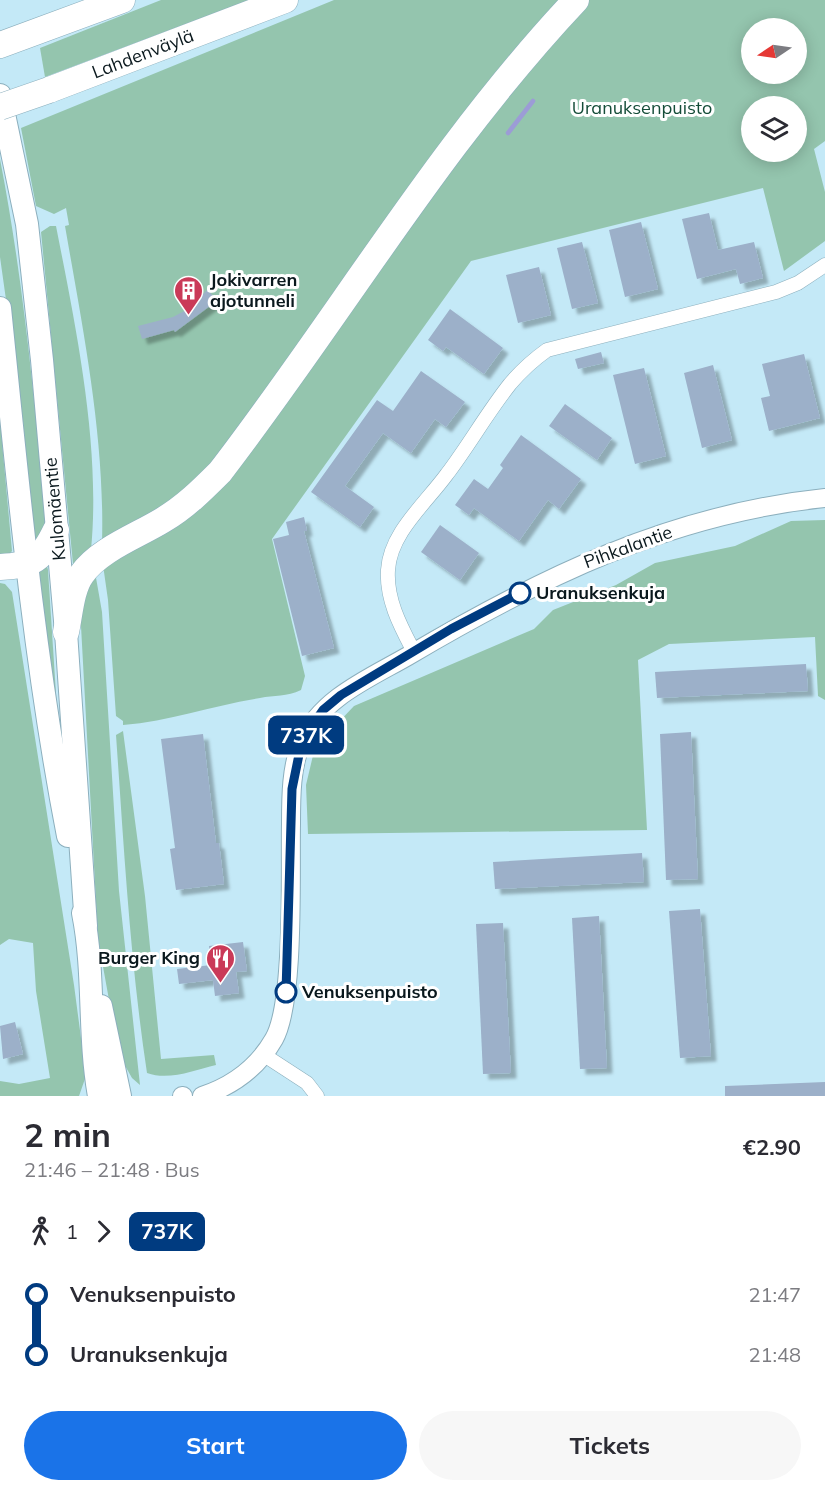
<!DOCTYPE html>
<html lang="en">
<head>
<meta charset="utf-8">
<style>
  body { margin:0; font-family:Mulish,sans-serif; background:#f7f7f7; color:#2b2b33; height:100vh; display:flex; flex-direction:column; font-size:22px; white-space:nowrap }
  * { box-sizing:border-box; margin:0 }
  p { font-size:20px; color:#7c7c81 }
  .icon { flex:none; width:33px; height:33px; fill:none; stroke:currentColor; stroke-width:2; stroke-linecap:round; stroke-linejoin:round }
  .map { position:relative; height:1096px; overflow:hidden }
  .drawer { display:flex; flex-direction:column; background:#fff; flex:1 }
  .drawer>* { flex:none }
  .badge { padding:0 12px; border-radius:9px; font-size:21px; line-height:39px }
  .needle { width:39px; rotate:257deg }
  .tools { position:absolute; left:741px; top:18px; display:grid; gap:12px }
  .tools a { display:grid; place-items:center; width:66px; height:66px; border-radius:50%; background:#fff; box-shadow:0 3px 15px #0003; font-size:30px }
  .map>.badge { position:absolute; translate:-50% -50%; box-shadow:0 0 0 3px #fff }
  .legs { display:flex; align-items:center; gap:9px; height:66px; padding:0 24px; font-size:20px }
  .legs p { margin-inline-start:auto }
  .head { display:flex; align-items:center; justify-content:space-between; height:102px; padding:0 24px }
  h1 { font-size:33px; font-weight:700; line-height:45px }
  .primary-button { display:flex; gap:12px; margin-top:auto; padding:12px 24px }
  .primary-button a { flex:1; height:69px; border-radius:36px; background:#1a73e8; color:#fff; font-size:24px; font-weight:700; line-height:69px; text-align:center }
  .primary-button a+a { background:#f7f7f7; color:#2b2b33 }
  ul { padding:0 24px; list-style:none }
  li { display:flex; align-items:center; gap:21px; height:60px; font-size:22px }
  li i { display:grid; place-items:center; width:9px; height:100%; margin:0 8px; background:currentColor }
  li i::after { content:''; width:15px; height:15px; margin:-8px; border:4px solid; border-radius:50%; background:#fff }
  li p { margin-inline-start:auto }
  li:first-child i { background:linear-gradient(#0000 50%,currentColor 0) }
  li:last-child i { background:linear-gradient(currentColor 50%,#0000 0) }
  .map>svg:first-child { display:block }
  .green { fill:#94c5ae; fill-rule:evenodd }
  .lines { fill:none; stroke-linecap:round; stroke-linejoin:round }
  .stream { stroke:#9c9cd6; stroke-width:4.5 }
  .building { fill:#9cb0c9; filter:url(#shadow) }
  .minor-casing { stroke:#8cafbd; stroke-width:15 }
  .tertiary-casing { stroke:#8cafbd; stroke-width:20 }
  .primary-casing { stroke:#8cafbd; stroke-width:24 }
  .motorway-casing { stroke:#8cafbd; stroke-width:27 }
  .minor { stroke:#fff; stroke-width:14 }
  .tertiary { stroke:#fff; stroke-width:18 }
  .primary { stroke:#fff; stroke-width:22 }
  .motorway { stroke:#fff; stroke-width:26 }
  .motorway-bridge-casing { stroke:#8cafbd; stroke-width:27; stroke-linecap:butt }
  .motorway-bridge { stroke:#fff; stroke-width:26 }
  .line-1-casing { stroke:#fff; stroke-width:14 }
  .line-1 { stroke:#003b80; stroke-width:9 }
  .stop-1-dot { fill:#fff; stroke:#003b80; stroke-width:3 }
  .labels { text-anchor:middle; stroke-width:6; stroke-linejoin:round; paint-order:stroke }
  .street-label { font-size:18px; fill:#0a181d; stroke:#fff }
  .park-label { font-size:18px; fill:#144c38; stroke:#fff }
  .poi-label { font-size:18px; font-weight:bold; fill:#0a181d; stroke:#fff; text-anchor:start }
  .stop-label { font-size:18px; font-weight:bold; fill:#0a181d; stroke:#fff; text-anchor:start }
</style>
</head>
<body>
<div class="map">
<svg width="825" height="1096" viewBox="0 0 825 1096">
  <defs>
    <filter id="shadow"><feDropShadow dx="5.5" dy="5.5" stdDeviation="1.5" flood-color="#0004"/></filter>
  </defs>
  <rect width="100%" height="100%" fill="#c4e9f7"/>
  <g class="green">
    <polygon points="161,0 249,0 45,77 40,48"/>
    <path d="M334,0H565L191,494L102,543C105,437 83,330 65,226L69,225L66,208L54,214L36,206L21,128Z"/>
    <path d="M588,0H825V141L814,149L825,192V241L784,271L763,188L471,261L272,539L305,676L301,690C287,697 274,695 260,698C214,705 170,721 123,725V721L116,716L108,600L103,565L181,518L456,159ZM752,28H796V74H752ZM752,106H796V152H752Z"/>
    <path d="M0,159C23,277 34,397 46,517L42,540L35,546L23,421L0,257Z"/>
    <path d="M50,226H56C76,328 101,446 91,550L73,564L41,232Z"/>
    <polygon points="0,420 12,551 7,557 0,558"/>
    <polygon points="825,520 825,700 818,696 815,637 669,644 638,660 647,830 308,834 306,785 315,747 354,706 534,629 553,610 616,585 655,563 735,546 791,521"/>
    <polygon points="46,562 48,570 58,725 35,572"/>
    <polygon points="95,572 102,612 119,891 140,1085 132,1078 119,1055 98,939 81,626 81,598"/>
    <polygon points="0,583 5,584 12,592 74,985 86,1076 79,1096 0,1096 0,1081 19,1084 50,1078 36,991 33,943 9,939 0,945"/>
    <path d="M123,731L145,896L161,1059L214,1055L216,1065C195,1070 169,1081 147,1073C130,961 124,848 116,735Z"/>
  </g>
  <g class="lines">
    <polyline class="stream" points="508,133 533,101"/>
  </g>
  <g class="building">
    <polygon points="709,213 718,250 754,242 763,278 740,284 736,269 697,279 682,219"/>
    <polygon points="641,222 658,289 625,297 609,230"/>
    <polygon points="582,242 598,303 572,309 557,248"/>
    <polygon points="539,267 551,315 518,323 506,275"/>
    <polygon points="207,290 218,300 175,332 174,330 142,339 138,326 173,317 190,308"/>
    <polygon points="450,309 503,348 484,374 446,347 443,351 428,340"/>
    <polygon points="601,352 604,363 578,369 575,359"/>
    <polygon points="804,354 820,418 769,431 761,398 770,396 762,364"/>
    <polygon points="713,365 732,440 702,448 684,373"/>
    <polygon points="644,368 666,456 635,464 613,375"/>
    <polygon points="421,371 465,402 446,427 435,419 411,453 383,433 345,486 374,507 360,527 311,492 377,400 393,411"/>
    <polygon points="565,404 612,438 597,460 549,426"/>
    <polygon points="521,435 581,479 559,509 548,500 519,541 474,508 469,515 455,505 474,479 488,489 503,468 500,465"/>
    <polygon points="304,517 307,531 304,531 334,648 302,656 273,539 289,535 286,522"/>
    <polygon points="440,525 479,553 460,580 421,552"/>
    <polygon points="806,664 808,691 657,698 655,672"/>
    <polygon points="691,732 698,879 666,880 660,734"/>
    <polygon points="203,734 216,843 219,843 224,884 176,890 170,849 175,848 161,739"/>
    <polygon points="642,853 644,882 495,889 493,862"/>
    <polygon points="700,909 711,1056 680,1058 669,911"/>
    <polygon points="599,916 607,1068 580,1069 572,918"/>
    <polygon points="503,923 511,1073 483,1074 476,924"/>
    <polygon points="243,942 247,971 236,972 239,993 215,996 213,980 179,984 177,969 211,965 209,946"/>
    <polygon points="15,1022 23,1054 3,1059 0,1026"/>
    <polygon points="825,1082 825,1096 725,1096 725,1086"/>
  </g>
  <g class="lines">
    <defs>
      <g id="minor">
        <path d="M414,652C401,627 386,600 388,570C390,533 426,503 447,474C469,445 487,413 510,384C521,371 533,360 547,350L776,292L798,283L825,265"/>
        <polyline points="264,1055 307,1083 317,1096"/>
      </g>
      <g id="tertiary">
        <polyline points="182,1096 183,1096"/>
        <path d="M202,1096C232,1086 258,1067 274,1039C295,1002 290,871 291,824C291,797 291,766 302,741C321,698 370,678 408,656C540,578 670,514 825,498"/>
      </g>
      <g id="primary">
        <polyline points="0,95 27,224 42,360 66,632 86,926"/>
        <path d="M0,308C18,485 34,661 68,836"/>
        <path d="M83,913C95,973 88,1035 99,1096"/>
        <polyline points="101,1006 120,1096"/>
      </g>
      <g id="motorway">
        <polyline points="0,45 122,0"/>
        <polyline points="49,90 285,0"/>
        <path d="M0,567C34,565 41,561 56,530"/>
        <path d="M66,632C70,614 71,589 82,574C100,549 137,536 163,520C185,507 202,490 220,472C340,316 440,144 576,0"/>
      </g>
    </defs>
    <use href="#minor" class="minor-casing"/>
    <use href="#tertiary" class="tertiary-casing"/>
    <use href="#primary" class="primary-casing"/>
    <use href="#motorway" class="motorway-casing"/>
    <use href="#minor" class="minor"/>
    <use href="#tertiary" class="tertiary"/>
    <use href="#primary" class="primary"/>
    <use href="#motorway" class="motorway"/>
    <defs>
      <polyline id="motorway-bridge" points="0,107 49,90"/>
    </defs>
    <use href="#motorway-bridge" class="motorway-bridge-casing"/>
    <use href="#motorway-bridge" class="motorway-bridge"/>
  </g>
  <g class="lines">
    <defs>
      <polyline id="line-1" points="286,992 292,789 302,740 323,710 341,695 451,629 520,593"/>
    </defs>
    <use href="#line-1" class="line-1-casing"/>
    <use href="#line-1" class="line-1"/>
  </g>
  <defs>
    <symbol id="building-pin" viewBox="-11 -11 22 30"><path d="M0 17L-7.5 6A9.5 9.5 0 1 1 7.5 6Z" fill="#ca3a58" stroke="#fff"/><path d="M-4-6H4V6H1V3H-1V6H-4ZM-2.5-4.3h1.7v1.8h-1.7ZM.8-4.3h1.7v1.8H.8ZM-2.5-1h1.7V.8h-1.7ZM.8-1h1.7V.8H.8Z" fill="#fff"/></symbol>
    <symbol id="restaurant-pin" viewBox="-11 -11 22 30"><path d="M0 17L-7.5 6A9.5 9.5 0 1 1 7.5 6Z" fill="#ca3a58" stroke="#fff"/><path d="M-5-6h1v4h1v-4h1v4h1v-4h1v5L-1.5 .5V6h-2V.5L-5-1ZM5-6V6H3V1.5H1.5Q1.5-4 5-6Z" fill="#fff"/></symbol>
  </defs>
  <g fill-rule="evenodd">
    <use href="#building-pin" x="172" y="274" width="33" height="45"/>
    <use href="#restaurant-pin" x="204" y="942" width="33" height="45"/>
  </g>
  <g class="stop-1-dot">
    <circle cx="520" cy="593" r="10"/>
    <circle cx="286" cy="992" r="10"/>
  </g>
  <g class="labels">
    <g class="street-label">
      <text transform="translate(143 54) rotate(-21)" y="6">Lahdenväylä</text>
      <text transform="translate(55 509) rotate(-95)" y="6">Kulomäentie</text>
      <text transform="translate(628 547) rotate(-20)" y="6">Pihkalantie</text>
    </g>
    <g class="park-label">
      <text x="642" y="114">Uranuksenpuisto</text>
    </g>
    <g class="poi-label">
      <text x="210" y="286">Jokivarren<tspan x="210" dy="21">ajotunneli</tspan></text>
      <text x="200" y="964" text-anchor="end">Burger King</text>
    </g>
    <g class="stop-label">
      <text x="536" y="599">Uranuksenkuja</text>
      <text x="302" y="998">Venuksenpuisto</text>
    </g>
  </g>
</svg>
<div class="tools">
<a><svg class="needle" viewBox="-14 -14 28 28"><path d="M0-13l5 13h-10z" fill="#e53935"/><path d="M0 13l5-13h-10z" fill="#7c7c81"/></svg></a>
<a><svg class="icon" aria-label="layers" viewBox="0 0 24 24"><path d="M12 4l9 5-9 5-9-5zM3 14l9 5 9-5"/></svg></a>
</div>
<b class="badge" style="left:306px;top:735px;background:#003b80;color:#fff">737K</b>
</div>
<section class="drawer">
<div class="head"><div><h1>2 min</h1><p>21:46 – 21:48 · Bus</p></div><b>€2.90</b></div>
<div class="legs"><svg class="icon" aria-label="walk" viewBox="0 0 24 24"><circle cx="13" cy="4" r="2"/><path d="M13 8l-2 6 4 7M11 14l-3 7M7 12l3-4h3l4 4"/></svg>1<svg class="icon" aria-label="forward" viewBox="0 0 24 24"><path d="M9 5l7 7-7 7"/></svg><b class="badge" style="background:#003b80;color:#fff">737K</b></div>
<ul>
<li><i style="color:#003b80"></i><b>Venuksenpuisto</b><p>21:47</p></li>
<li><i style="color:#003b80"></i><b>Uranuksenkuja</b><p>21:48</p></li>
</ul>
<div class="primary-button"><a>Start</a><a>Tickets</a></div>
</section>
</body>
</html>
